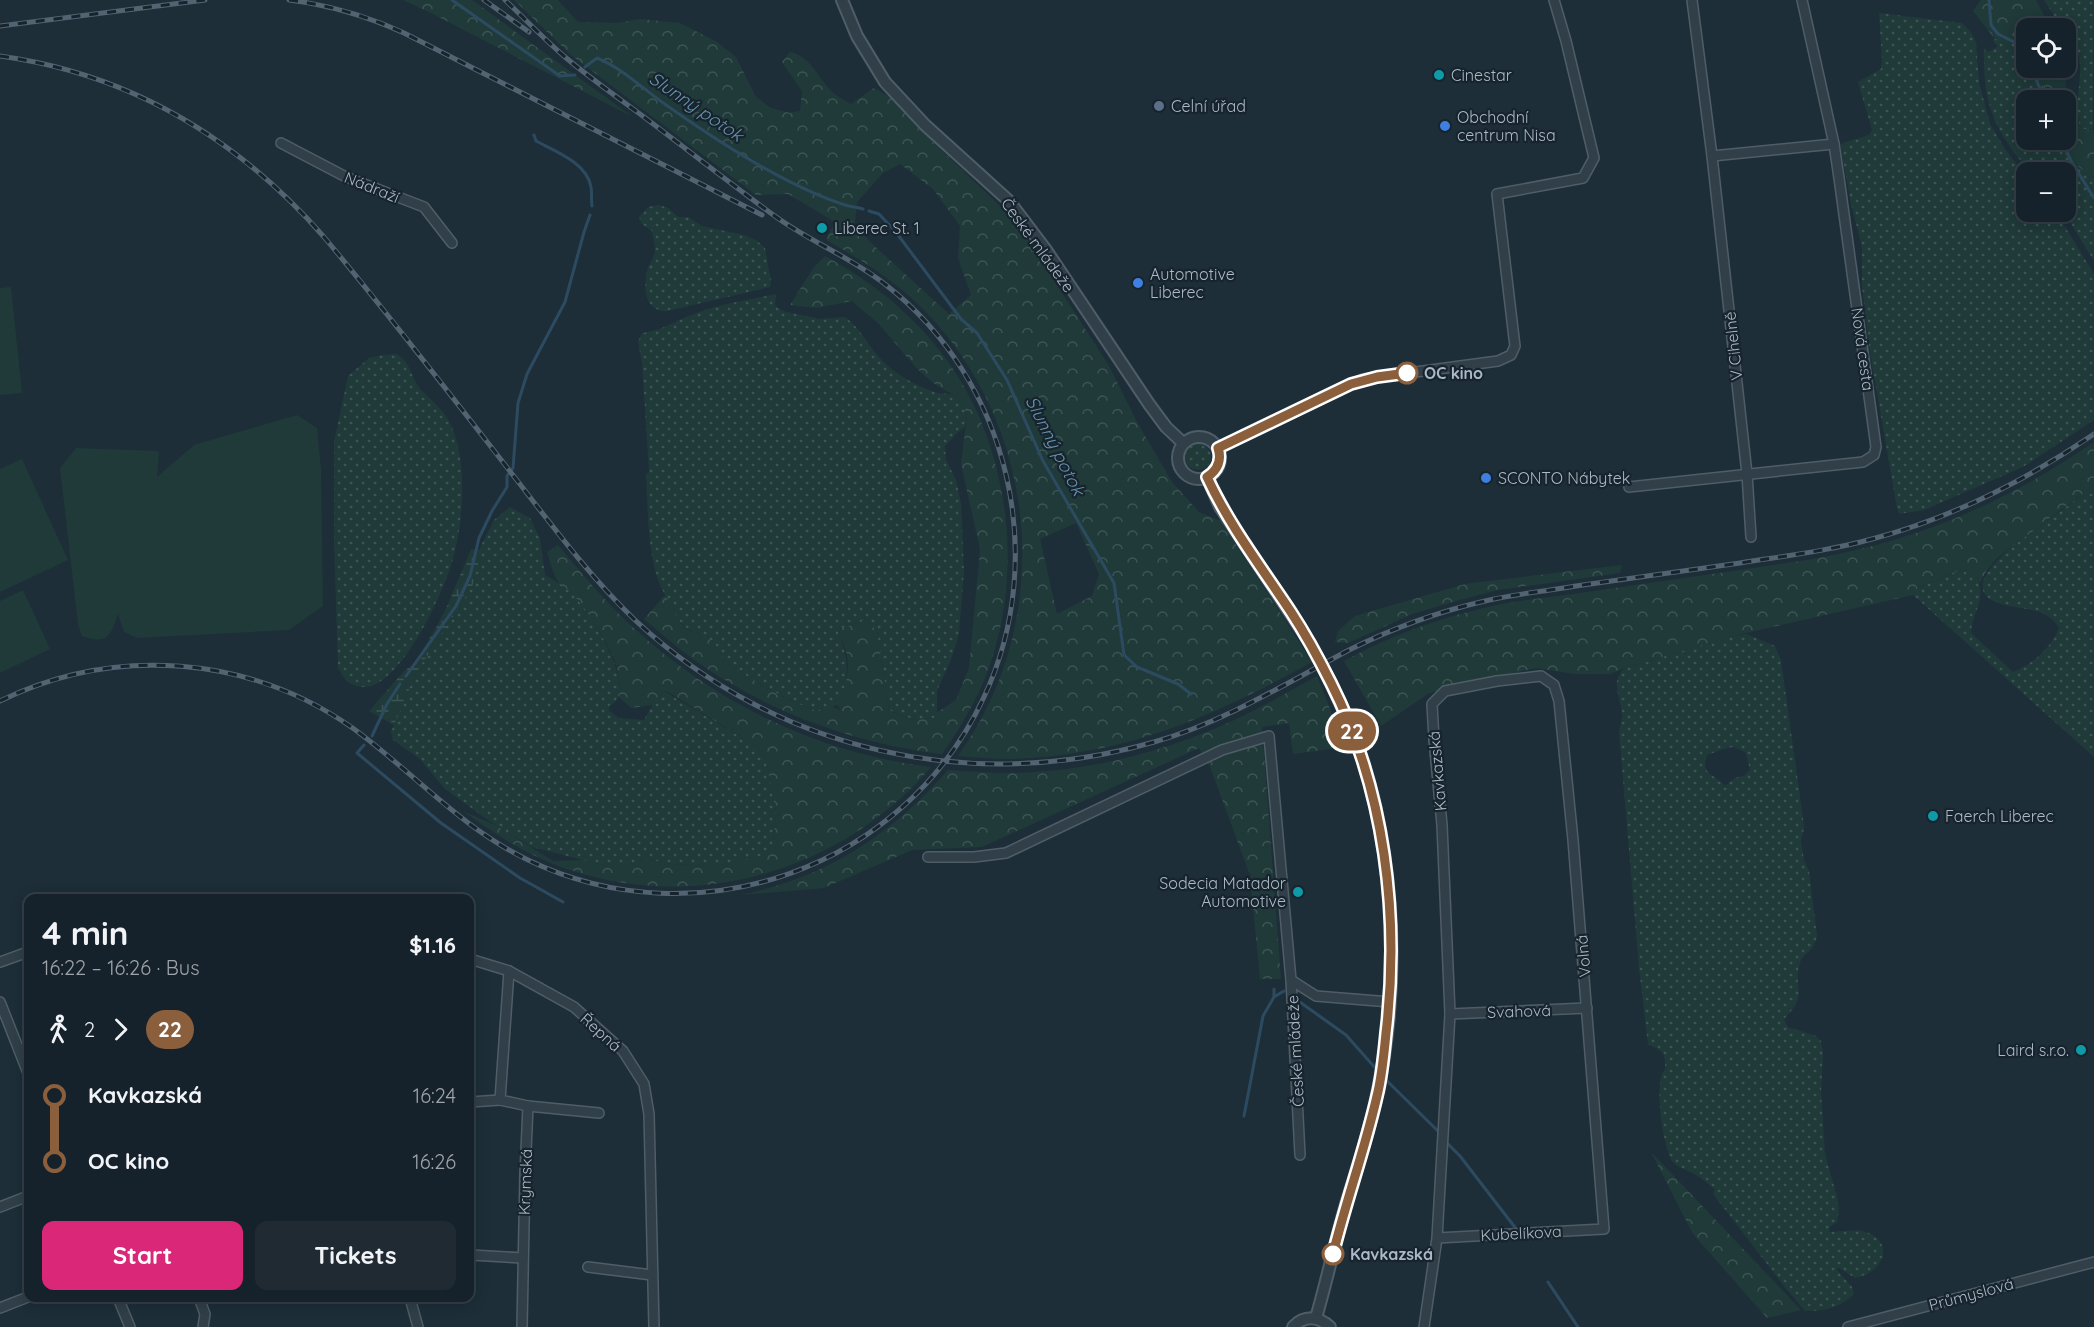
<!DOCTYPE html>
<html lang="en">
<head>
<meta charset="utf-8">
<style>
  body { margin:0; font-family:Quicksand,sans-serif; background:#1f2a33; color:#f1f3f6; height:100vh; display:flex; flex-direction:column; font-size:22px; white-space:nowrap }
  * { box-sizing:border-box; margin:0 }
  p { font-size:20px; color:#9ea4a9 }
  .icon { flex:none; width:33px; height:33px; fill:none; stroke:currentColor; stroke-width:2; stroke-linecap:round; stroke-linejoin:round }
  .map { position:relative; flex:1; overflow:hidden }
  .side { position:absolute; left:24px; top:894px; width:450px; height:408px; display:flex; flex-direction:column; background:#16222b; border-radius:12px; box-shadow:0 3px 15px #0003,0 0 0 2px #353f47 }
  .side>* { flex:none }
  .badge { padding:0 12px; border-radius:20px; font-size:21px; line-height:39px }
  .tools { position:absolute; left:2016px; top:18px; display:grid; gap:12px }
  .tools a { display:grid; place-items:center; width:60px; height:60px; border-radius:12px; background:#16222b; box-shadow:0 3px 15px #0003,0 0 0 2px #353f47; font-size:30px }
  .map>.badge { position:absolute; translate:-50% -50%; box-shadow:0 0 0 3px #fff }
  .legs { display:flex; align-items:center; gap:9px; height:66px; padding:0 18px; font-size:20px }
  .legs p { margin-inline-start:auto }
  .headline { display:flex; align-items:center; justify-content:space-between; height:102px; padding:0 18px }
  h1 { font-size:33px; font-weight:700; line-height:45px }
  .action { display:flex; gap:12px; margin-top:auto; padding:12px 18px }
  .action a { flex:1; height:69px; border-radius:12px; background:#db2777; color:#fff; font-size:24px; font-weight:700; line-height:69px; text-align:center }
  .action a+a { background:#1f2a33; color:#f1f3f6 }
  ul { padding:0 18px; list-style:none }
  li { display:flex; align-items:center; gap:21px; height:66px; font-size:22px }
  li i { display:grid; place-items:center; width:9px; height:100%; margin:0 8px; background:currentColor }
  li i::after { content:''; width:15px; height:15px; margin:-8px; border:4px solid; border-radius:50%; background:#16222b }
  li p { margin-inline-start:auto }
  li:first-child i { background:linear-gradient(#0000 50%,currentColor 0) }
  li:last-child i { background:linear-gradient(currentColor 50%,#0000 0) }
  .map>svg:first-child { display:block }
  .grass { fill:url(#grass-dots); fill-rule:evenodd }
  .forest { fill:url(#forest-crowns); fill-rule:evenodd }
  .wetland { fill:url(#wetland-marsh) }
  .pitch { fill:#1f3a39 }
  .lines { fill:none; stroke-linecap:round; stroke-linejoin:round }
  .stream { stroke:#2d4b60; stroke-width:3 }
  .minor-casing { stroke:#4f5d67; stroke-width:12 }
  .tertiary-casing { stroke:#4f5d67; stroke-width:14 }
  .minor { stroke:#313f49; stroke-width:9 }
  .tertiary { stroke:#313f49; stroke-width:10 }
  .rail-casing { stroke:#526471; stroke-width:5 }
  .rail { stroke:#17242d; stroke-width:3; stroke-dasharray:9; stroke-linecap:butt }
  .tertiary-bridge-casing { stroke:#4f5d67; stroke-width:14; stroke-linecap:butt }
  .tertiary-bridge { stroke:#313f49; stroke-width:10 }
  .line-1-casing { stroke:#fff; stroke-width:14 }
  .line-1 { stroke:#8b5e3c; stroke-width:9 }
  .culture-dot { fill:#0f9aa8; stroke:#17242d; stroke-width:2 }
  .service-dot { fill:#5c6f8a; stroke:#17242d; stroke-width:2 }
  .shop-dot { fill:#3f7fe0; stroke:#17242d; stroke-width:2 }
  .stop-1-dot { fill:#fff; stroke:#8b5e3c; stroke-width:3 }
  .labels { text-anchor:middle; stroke-width:4.5; stroke-linejoin:round; paint-order:stroke }
  .poi-label { font-size:16px; fill:#abbac6; stroke:#17242d; text-anchor:start }
  .street-label { font-size:16px; fill:#abbac6; stroke:#17242d }
  .stop-label { font-size:16px; font-weight:bold; fill:#abbac6; stroke:#17242d; text-anchor:start }
  .water-label { font-size:18px; font-style:italic; fill:#6892ae; stroke:#17242d }
</style>
</head>
<body>
<div class="map">
<svg width="2094" height="1327" viewBox="0 0 2094 1327">
  <defs>
    <pattern id="grass-dots" width="8" height="8" patternUnits="userSpaceOnUse" patternTransform="scale(1.5)"><rect width="8" height="8" fill="#1f3a39"/><path d="M2 2h.1M6 6h.1" fill="none" stroke="#3d5454" stroke-width="1.8" stroke-linecap="round"/></pattern>
    <pattern id="forest-crowns" width="20" height="18" patternUnits="userSpaceOnUse" patternTransform="scale(1.5)"><rect width="20" height="18" fill="#1f3a39"/><path d="M2 6a3 3 0 1 1 6 0M12 15a3 3 0 1 1 6 0" fill="none" stroke="#3d5454"/></pattern>
    <pattern id="wetland-marsh" width="20" height="14" patternUnits="userSpaceOnUse" patternTransform="scale(1.5)"><rect width="20" height="14" fill="#1f3a39"/><path d="M1 5h8M5 5V1M11 12h8M15 12V8" fill="none" stroke="#3d5454"/></pattern>
  </defs>
  <rect width="100%" height="100%" fill="#1d2e39"/>
  <g class="grass">
    <path d="M2044,0H2094L2093,129H2081C2072,104 2085,78 2078,53C2076,44 2066,39 2066,28H2062Z"/>
    <polygon points="1879,13 1962,23 1971,32 1976,43 1979,82 1990,124 2005,149 2026,176 2026,212 2056,212 2094,274 2094,420 2023,467 1924,510 1899,514 1897,508 1870,353 1862,286 1862,247 1851,204 1840,144 1869,135 1872,130 1858,82 1881,69 1882,60"/>
    <path d="M1996,38L2019,42L2026,52V68H2037L2043,84L2045,100H2026V140H2054L2068,157L2094,180V261L2064,212L2066,172H2030C1993,129 1983,104 1984,48L1989,52L1998,46L1993,41Z"/>
    <path d="M659,205L668,208L678,217H688L702,226L744,235L756,240L765,248L771,281L770,287L667,311C643,312 643,284 648,267C650,263 653,259 654,254C656,247 653,238 652,231L642,224L639,217L648,207Z"/>
    <path d="M776,294L775,306L783,311L820,319L845,317C862,329 869,349 885,363C898,376 920,388 938,393C945,394 950,393 957,396L967,415L965,427L957,433L945,446L946,460L956,480L961,503L964,572L959,633L952,657L937,691V711L934,718C917,721 904,718 889,710L877,631L866,620L840,629L838,635C851,653 852,705 825,711C809,714 741,674 727,663C719,655 716,639 704,635C697,632 691,632 684,626C674,617 667,599 661,587C647,557 648,507 646,474L649,472L642,363L638,342L642,333C658,331 671,324 686,317C713,305 747,300 776,294Z"/>
    <path d="M396,354C411,361 411,379 421,390C432,401 444,410 451,425C467,462 464,516 454,555C447,586 400,691 362,687C357,686 349,684 346,680C343,677 341,672 338,668L334,540V442L348,376L369,358L382,355Z"/>
    <circle cx="1198" cy="457" r="13"/>
    <path d="M2094,485V757L1913,595L1917,588L1960,570L1977,576C1987,603 1972,610 1971,633L2013,672C2033,664 2051,648 2059,628C2048,607 2021,610 2001,604C1945,587 2032,532 2050,519C2065,508 2079,497 2094,485Z"/>
    <path d="M510,507L530,518L540,539L545,575C553,580 562,584 569,590C588,605 620,663 620,687C621,696 616,702 609,706V711L619,718L644,720L658,695L662,690L756,746L766,758L776,813L773,843L764,855L715,866L671,864L647,859L623,866H606L532,847L495,825L445,789L420,759L393,740L391,732L407,691L494,520Z"/>
    <path d="M1746,634L1775,646L1781,660L1803,818L1804,829L1801,841L1804,860L1809,871L1817,936C1813,954 1803,952 1800,963C1792,991 1810,993 1784,1019L1788,1027L1816,1036L1821,1041L1823,1054L1821,1092L1825,1154L1837,1197L1839,1210L1837,1222L1830,1227L1829,1232C1840,1232 1853,1229 1863,1231C1897,1241 1884,1273 1855,1278L1839,1268L1836,1269L1852,1287L1854,1294C1840,1307 1825,1312 1805,1311L1784,1286L1713,1194L1715,1189C1709,1185 1703,1179 1696,1175C1689,1170 1677,1168 1672,1161C1663,1147 1653,1081 1665,1069C1666,1054 1662,1049 1648,1045L1639,968L1619,732C1620,726 1623,719 1622,713C1620,696 1610,681 1625,668L1729,637ZM1734,747L1746,753L1750,770L1745,775L1735,778L1725,786C1714,773 1700,775 1707,755C1716,752 1724,748 1734,747Z"/>
  </g>
  <g class="forest">
    <polygon points="403,0 472,0 633,117 433,14"/>
    <path d="M514,0H558L578,22L617,23L640,19L680,23L717,42L736,57L756,97L771,108L790,113L800,111L802,91L782,62L790,52C811,57 817,76 831,91C836,96 844,100 851,104L874,88L893,99L916,126L999,205L1026,237L1109,366L1137,422L1172,482L1199,512L1221,521L1312,662C1213,717 1124,756 1009,759C992,759 975,757 958,756C1057,619 1040,423 919,305C891,278 860,259 826,240L835,222L788,194L756,195L571,55ZM900,164L933,189L960,226L958,258L971,295L949,314L869,241L855,224L857,202L883,173ZM1076,523L1099,574L1092,596L1057,614L1040,539Z"/>
    <polygon points="1981,0 2036,0 2050,28 2026,28 2026,52 2019,42 1995,39 1973,11"/>
    <polygon points="2037,68 2064,68 2066,86 2063,100 2045,100 2043,84"/>
    <polygon points="2066,104 2077,117 2081,129 2094,130 2094,180 2068,157 2054,140 2066,140"/>
    <path d="M825,256C931,314 994,401 1006,523C1011,573 1005,627 986,675C975,704 959,729 942,754C859,744 779,716 709,670C686,655 665,637 644,619L665,595C673,605 675,618 684,627C691,633 699,632 705,635C717,641 719,656 729,664C743,675 808,714 824,711C826,711 830,708 832,707L841,710L836,704C850,683 853,655 838,635L841,629L866,620L877,631L889,711C904,718 917,721 934,718L936,713L956,700L969,668L980,549L961,464L967,415L957,396C925,384 906,355 884,330C875,319 863,311 852,301L816,308L790,305L814,267Z"/>
    <path d="M2094,442V485L1996,559L1985,573L1980,583L1977,576L1960,570L1918,587L1913,595L1729,637L1625,668L1610,674H1575L1536,668L1429,693L1381,726L1344,661C1393,634 1447,615 1502,604C1530,599 1559,596 1587,592C1638,585 1689,577 1740,570C1772,565 1806,561 1838,554C1931,535 2016,496 2094,442Z"/>
    <path d="M558,545C582,574 607,604 635,629C717,704 821,754 931,767C843,870 699,913 570,870C530,857 496,835 463,811L495,825L553,861L584,860L606,866H623L647,859L671,864L715,866L764,855L773,843L776,813L766,758L756,746L668,692L662,690L652,705L631,708L618,696C628,666 591,616 573,594C569,589 562,587 558,582C553,574 550,561 547,552Z"/>
    <polygon points="1622,565 1620,573 1498,590 1463,599 1412,614 1348,643 1335,642 1338,631 1355,616 1465,584"/>
    <path d="M1317,676L1345,747L1293,754L1289,723L1262,727L1281,979H1260L1250,875L1210,767L1199,748L982,847L912,850L824,888L740,895C826,878 891,835 948,770C968,771 988,773 1007,773C1088,773 1173,750 1245,715C1270,703 1293,689 1317,676Z"/>
    <polygon points="1652,1154 1653,1154 1801,1310 1767,1318 1693,1234"/>
  </g>
  <polygon class="wetland" points="471,549 482,550 472,587 416,673 394,725 369,711 405,670 415,664 445,611"/>
  <g class="pitch">
    <polygon points="11,287 22,393 0,395 0,288"/>
    <path d="M297,415L317,428L321,469L323,606L289,630L137,638L124,632L118,614C110,636 108,645 82,636L78,624L60,468L76,448L159,451L157,477L194,445Z"/>
    <polygon points="22,459 68,560 0,592 0,469"/>
    <polygon points="23,590 50,649 0,673 0,601"/>
  </g>
  <g class="lines">
    <g class="stream">
      <polyline points="452,0 560,76 575,75"/>
      <polyline points="1989,0 1991,25 1998,34 2014,42 2026,57"/>
      <path d="M585,67L597,58C624,69 645,91 669,107C720,143 786,186 845,205C851,207 857,207 863,209"/>
      <polyline points="2031,68 2045,100"/>
      <path d="M534,135L536,141C555,151 587,163 591,187C592,193 591,200 592,206"/>
      <polyline points="2062,140 2071,161 2094,198"/>
      <polyline points="869,211 879,214 895,231 961,319 977,333 1007,380 1043,461 1114,583 1124,655 1137,667 1178,684 1191,694"/>
      <polyline points="406,676 456,606 470,576 479,538 492,511 507,487 507,476 513,468 518,403 527,374 565,302 584,232 590,215"/>
      <polyline points="372,736 387,704 400,684"/>
      <polyline points="364,745 357,753 441,823 520,878 563,902"/>
      <polyline points="1274,989 1274,997 1284,991"/>
      <polyline points="1297,1000 1346,1035 1377,1070"/>
      <polyline points="1384,1078 1440,1133"/>
      <polyline points="1244,1116 1263,1016 1274,997"/>
      <polyline points="1447,1143 1460,1156 1517,1230"/>
      <polyline points="1548,1282 1578,1327"/>
    </g>
    <defs>
      <g id="minor">
        <polyline points="1692,0 1712,156 1747,474 1751,537"/>
        <polyline points="281,143 346,177 424,207 452,243"/>
        <polyline points="1712,156 1834,144"/>
        <polyline points="1218,448 1341,388 1363,379 1498,361 1511,355 1515,346 1514,338 1497,194 1583,178 1594,158 1566,41 1554,0"/>
        <polyline points="1629,487 1863,462 1874,455 1876,447 1839,178 1834,144 1802,0"/>
        <polyline points="928,857 974,857 1006,853 1222,750 1269,736 1291,980"/>
        <polyline points="470,959 509,971 574,1007 623,1051 644,1084 649,1114 654,1327"/>
        <polyline points="0,962 28,952"/>
        <polyline points="509,971 500,1100 528,1106 525,1173 522,1327"/>
        <polyline points="0,1002 28,1073"/>
        <polyline points="1450,1014 1587,1008"/>
        <polyline points="470,1102 500,1100"/>
        <polyline points="528,1106 599,1113"/>
        <polyline points="1300,1155 1291,980 1316,996 1390,1002"/>
        <polyline points="0,1207 28,1196"/>
        <polyline points="471,1255 523,1258"/>
        <polyline points="588,1267 652,1275"/>
        <polyline points="118,1298 130,1327"/>
        <polyline points="199,1298 205,1314 203,1327"/>
        <polyline points="410,1298 418,1327"/>
        <polyline points="0,1308 28,1297"/>
        <polyline points="1424,1327 1437,1238 1450,1014 1442,825 1434,740 1432,704 1445,691 1497,681 1541,676 1554,685 1559,701 1573,840 1604,1229 1437,1238"/>
        <polyline points="1848,1327 2094,1262"/>
      </g>
      <g id="tertiary">
        <polyline points="842,0 857,36 885,82 925,125 1009,201 1046,250 1149,404 1166,427 1183,443"/>
        <circle cx="1199" cy="458" r="21"/>
        <polyline points="1207,477 1220,507 1310,643"/>
        <path d="M1316,1318C1327,1280 1335,1242 1346,1204C1357,1168 1370,1131 1377,1094C1402,979 1395,846 1354,735C1348,718 1339,702 1332,685"/>
        <path d="M1293,1327C1304,1315 1319,1316 1330,1327"/>
      </g>
    </defs>
    <use href="#minor" class="minor-casing"/>
    <use href="#tertiary" class="tertiary-casing"/>
    <use href="#minor" class="minor"/>
    <use href="#tertiary" class="tertiary"/>
    <defs>
      <g id="rail">
        <path d="M289,0C329,5 367,16 404,33L762,215"/>
        <polyline points="484,0 529,32"/>
        <polyline points="0,26 205,0"/>
        <path d="M0,56C130,74 238,139 324,237C390,316 453,398 516,479C554,528 591,578 636,621C776,751 971,795 1154,742C1224,722 1285,684 1349,650C1393,628 1437,612 1485,601C1515,594 1546,591 1576,586C1631,578 1685,571 1740,563C1784,556 1828,551 1872,539C1952,518 2025,481 2094,434"/>
        <path d="M0,701C114,645 250,655 354,729C413,772 461,828 528,860C698,942 905,868 984,697C1050,556 1009,381 886,285C851,257 808,241 772,214C730,183 689,151 648,120C620,99 591,79 565,57C544,39 525,19 505,0"/>
      </g>
    </defs>
    <use href="#rail" class="rail-casing"/>
    <use href="#rail" class="rail"/>
    <defs>
      <polyline id="tertiary-bridge" points="1310,643 1332,685"/>
    </defs>
    <use href="#tertiary-bridge" class="tertiary-bridge-casing"/>
    <use href="#tertiary-bridge" class="tertiary-bridge"/>
  </g>
  <g class="lines">
    <defs>
      <path id="line-1" d="M1333,1254C1346,1201 1365,1149 1377,1096C1382,1076 1384,1054 1386,1033C1400,916 1385,790 1331,683C1319,659 1306,635 1291,612C1262,568 1229,525 1207,477C1218,470 1222,460 1218,448L1351,384L1377,377L1407,373"/>
    </defs>
    <use href="#line-1" class="line-1-casing"/>
    <use href="#line-1" class="line-1"/>
  </g>
  <g class="culture-dot">
    <circle cx="1439" cy="75" r="6"/>
    <circle cx="822" cy="228" r="6"/>
    <circle cx="1933" cy="816" r="6"/>
    <circle cx="1298" cy="892" r="6"/>
    <circle cx="2081" cy="1050" r="6"/>
  </g>
  <circle class="service-dot" cx="1159" cy="106" r="6"/>
  <g class="shop-dot">
    <circle cx="1445" cy="126" r="6"/>
    <circle cx="1138" cy="283" r="6"/>
    <circle cx="1486" cy="478" r="6"/>
  </g>
  <g class="stop-1-dot">
    <circle cx="1407" cy="373" r="10"/>
    <circle cx="1333" cy="1254" r="10"/>
  </g>
  <g class="labels">
    <g class="poi-label">
      <text x="1451" y="81">Cinestar</text>
      <text x="1171" y="112">Celní úřad</text>
      <text x="1457" y="123">Obchodní<tspan x="1457" dy="18">centrum Nisa</tspan></text>
      <text x="834" y="234">Liberec St. 1</text>
      <text x="1150" y="280">Automotive<tspan x="1150" dy="18">Liberec</tspan></text>
      <text x="1498" y="484">SCONTO Nábytek</text>
      <text x="1945" y="822">Faerch Liberec</text>
      <text x="1286" y="889" text-anchor="end">Sodecia Matador<tspan x="1286" dy="18">Automotive</tspan></text>
      <text x="2069" y="1056" text-anchor="end">Laird s.r.o.</text>
    </g>
    <g class="street-label">
      <text transform="translate(372 187) rotate(22)" y="6">Nádraží</text>
      <text transform="translate(1038 245) rotate(54)" y="6">České mládeže</text>
      <text transform="translate(1733 346) rotate(-96)" y="6">V Cihelně</text>
      <text transform="translate(1863 349) rotate(82)" y="6">Nová cesta</text>
      <text transform="translate(1437 771) rotate(-95)" y="6">Kavkazská</text>
      <text transform="translate(1583 956) rotate(-95)" y="6">Volná</text>
      <text transform="translate(1519 1011) rotate(-2)" y="6">Svahová</text>
      <text transform="translate(601 1032) rotate(42)" y="6">Řepná</text>
      <text transform="translate(1295 1051) rotate(-93)" y="6">České mládeže</text>
      <text transform="translate(525 1182) rotate(-88)" y="6">Krymská</text>
      <text transform="translate(1521 1233) rotate(-3)" y="6">Kubelíkova</text>
      <text transform="translate(1971 1294) rotate(-15)" y="6">Průmyslová</text>
    </g>
    <g class="stop-label">
      <text x="1424" y="379">OC kino</text>
      <text x="1350" y="1260">Kavkazská</text>
    </g>
    <g class="water-label">
      <text transform="translate(696 107) rotate(34)" y="6">Slunný potok</text>
      <text transform="translate(1055 446) rotate(63)" y="6">Slunný potok</text>
    </g>
  </g>
</svg>
<div class="tools">
<a><svg class="icon" aria-label="locate" viewBox="0 0 24 24"><circle cx="12" cy="12" r="6"/><path d="M12 2v4M12 18v4M2 12h4M18 12h4"/></svg></a>
<a>+</a>
<a>−</a>
</div>
<b class="badge" style="left:1352px;top:731px;background:#8b5e3c;color:#fff">22</b>
<section class="side">
<div class="headline"><div><h1>4 min</h1><p>16:22 – 16:26 · Bus</p></div><b>$1.16</b></div>
<div class="legs"><svg class="icon" aria-label="walk" viewBox="0 0 24 24"><circle cx="13" cy="4" r="2"/><path d="M13 8l-2 6 4 7M11 14l-3 7M7 12l3-4h3l4 4"/></svg>2<svg class="icon" aria-label="forward" viewBox="0 0 24 24"><path d="M9 5l7 7-7 7"/></svg><b class="badge" style="background:#8b5e3c;color:#fff">22</b></div>
<ul>
<li><i style="color:#8b5e3c"></i><b>Kavkazská</b><p>16:24</p></li>
<li><i style="color:#8b5e3c"></i><b>OC kino</b><p>16:26</p></li>
</ul>
<div class="action"><a>Start</a><a>Tickets</a></div>
</section>
</div>
</body>
</html>
